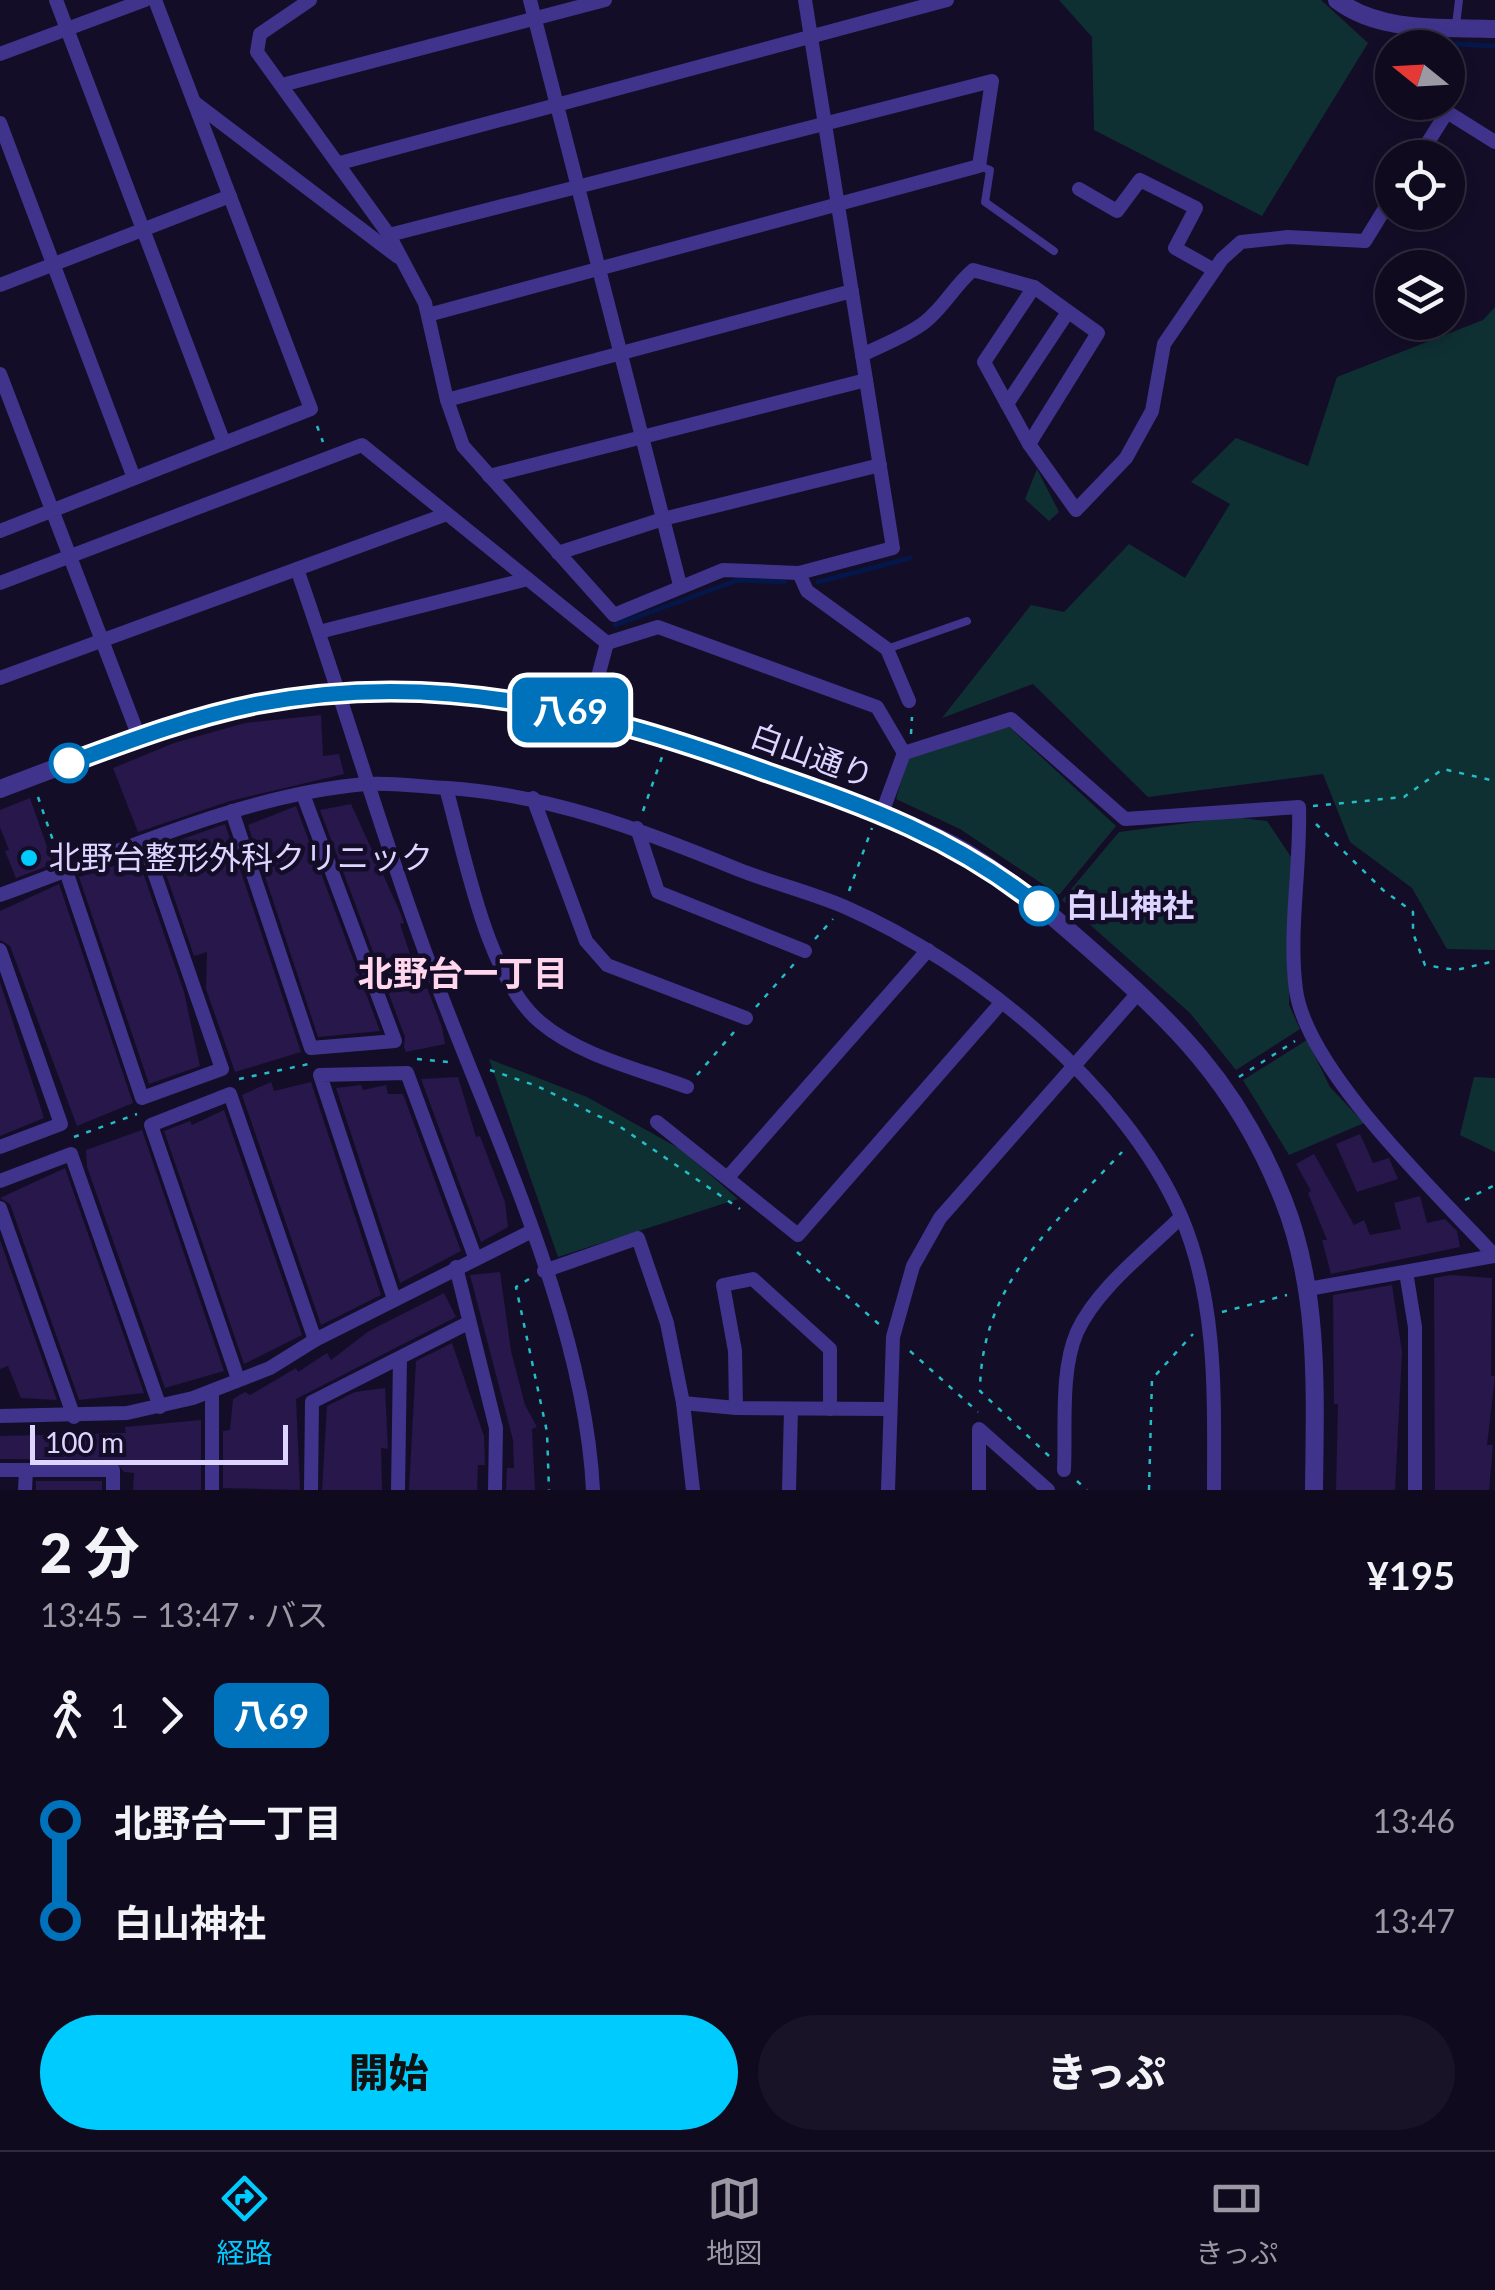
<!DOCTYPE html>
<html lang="ja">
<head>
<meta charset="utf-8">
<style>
  body { margin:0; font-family:Lato,"Noto Sans JP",sans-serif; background:#181327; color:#f1f3f6; height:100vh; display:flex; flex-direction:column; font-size:38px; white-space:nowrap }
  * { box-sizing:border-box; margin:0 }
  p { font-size:32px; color:#9b9aa4 }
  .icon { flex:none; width:55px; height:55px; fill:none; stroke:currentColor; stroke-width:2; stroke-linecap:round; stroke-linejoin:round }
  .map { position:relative; height:1490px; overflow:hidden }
  .sheet { display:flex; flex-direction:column; background:#0f0a1e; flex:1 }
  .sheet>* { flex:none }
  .badge { padding:0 20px; border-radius:15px; font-size:35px; line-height:65px }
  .needle { width:65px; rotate:288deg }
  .fabs { position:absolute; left:1375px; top:30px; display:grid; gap:20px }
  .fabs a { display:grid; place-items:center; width:90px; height:90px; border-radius:50%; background:#0f0a1e; box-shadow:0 5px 15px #0003,0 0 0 2px #2f2b3c; font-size:50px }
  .scale { position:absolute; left:30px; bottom:25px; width:258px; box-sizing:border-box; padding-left:10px; border:5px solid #ddd4ff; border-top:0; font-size:28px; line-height:35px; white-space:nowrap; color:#ddd4ff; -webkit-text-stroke:8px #140d28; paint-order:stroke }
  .map>.badge { position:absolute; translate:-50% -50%; box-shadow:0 0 0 5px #fff }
  .legs { display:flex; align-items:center; gap:15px; height:110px; padding:0 40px; font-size:32px }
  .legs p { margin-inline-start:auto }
  .head { display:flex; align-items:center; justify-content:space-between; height:170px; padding:0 40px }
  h1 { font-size:55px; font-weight:800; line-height:75px }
  .primary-button { display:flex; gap:20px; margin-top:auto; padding:20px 40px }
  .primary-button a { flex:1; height:115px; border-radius:60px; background:#00cbff; color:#111; font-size:40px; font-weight:800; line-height:115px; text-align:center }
  .primary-button a+a { background:#181327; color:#f1f3f6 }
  ul { padding:0 40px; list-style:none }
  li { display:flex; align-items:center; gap:35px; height:100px; font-size:38px }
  li i { display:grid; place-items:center; width:15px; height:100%; margin:0 12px; background:currentColor }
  li i::after { content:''; width:25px; height:25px; margin:-12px; border:8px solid; border-radius:50%; background:#0f0a1e }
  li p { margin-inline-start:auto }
  li:first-child i { background:linear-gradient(#0000 50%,currentColor 0) }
  li:last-child i { background:linear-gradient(currentColor 50%,#0000 0) }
  .menu { display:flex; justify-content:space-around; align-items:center; height:140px; border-top:2px solid #2f2b3c; background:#0f0a1e; font-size:28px; color:#9b9aa4 }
  .menu a { display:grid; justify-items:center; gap:5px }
  .menu .selected { color:#00cbff }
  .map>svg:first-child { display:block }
  .green { fill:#0f3033 }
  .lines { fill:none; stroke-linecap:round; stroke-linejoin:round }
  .stream { stroke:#051649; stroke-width:5 }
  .building { fill:#27174b }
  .path { stroke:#22bdc5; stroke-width:2.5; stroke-dasharray:5 8; stroke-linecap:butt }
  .service { stroke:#40338c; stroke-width:8 }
  .minor { stroke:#40338c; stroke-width:14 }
  .tertiary { stroke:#40338c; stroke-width:18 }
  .line-1-casing { stroke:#fff; stroke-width:22 }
  .line-1 { stroke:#0072bc; stroke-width:15 }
  .stop-1-dot { fill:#fff; stroke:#0072bc; stroke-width:5 }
  .poi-dot { fill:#00cbff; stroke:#140d28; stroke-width:4 }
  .labels { text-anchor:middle; stroke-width:9; stroke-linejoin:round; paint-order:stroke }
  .street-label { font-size:32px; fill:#ddd4ff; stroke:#140d28 }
  .poi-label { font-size:32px; fill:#ddd4ff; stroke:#140d28; text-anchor:start }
  .stop-label { font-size:32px; font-weight:bold; fill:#ddd4ff; stroke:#140d28; text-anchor:start }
  .neighbourhood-label { font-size:35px; font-weight:bold; fill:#ffd6ec; stroke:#140d28 }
</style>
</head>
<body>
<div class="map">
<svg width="1495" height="1490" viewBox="0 0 1495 1490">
  <rect width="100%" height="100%" fill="#140d28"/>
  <g class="green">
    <polygon points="1059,0 1321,0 1368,43 1262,216 1094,130 1092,37"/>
    <polygon points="1495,307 1495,950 1447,949 1412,888 1350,842 1323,774 1148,797 1033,684 942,718 1031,605 1064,612 1129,544 1185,578 1230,504 1191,482 1236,438 1308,466 1337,377 1483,320"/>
    <polygon points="1037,469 1059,512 1049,521 1025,499"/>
    <polygon points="1009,727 1116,826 1059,895 960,829 896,799 908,758"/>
    <polygon points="1233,817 1267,821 1293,860 1289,1005 1300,1029 1236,1070 1190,1013 1062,900 1119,832"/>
    <polygon points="1307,1040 1330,1087 1364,1123 1289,1155 1243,1080"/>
    <polygon points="489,1059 587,1097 682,1150 738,1199 558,1257"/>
    <polygon points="1474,1077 1495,1078 1495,1152 1460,1135"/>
  </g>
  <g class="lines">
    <g class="stream">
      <polyline points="1454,44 1495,46"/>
      <polyline points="818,582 910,558"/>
      <polyline points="615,625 738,580 785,582"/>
    </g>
  </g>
  <g class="building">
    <polygon points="321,715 323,756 339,754 344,774 230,801 138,832 113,768 174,743 245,723"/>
    <polygon points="30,798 53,864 16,878 5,851 9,850 0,827 0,810"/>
    <polygon points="351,804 400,912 404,923 400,924 422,990 427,988 442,1027 445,1044 406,1052 404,1047 405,1037 320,810"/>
    <polygon points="296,806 380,1031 318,1037 248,825"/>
    <polygon points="225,824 301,1052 235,1072 206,989 207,952 194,956 157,848"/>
    <polygon points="138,858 184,992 200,1066 149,1084 79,877"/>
    <polygon points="59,884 133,1103 77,1126 10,946 0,940 0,911"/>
    <polygon points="0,982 44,1118 0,1136"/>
    <polygon points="458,1077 476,1137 480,1136 505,1202 508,1227 481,1242 421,1079"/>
    <polygon points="271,1082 274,1091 311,1082 381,1295 321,1325 242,1095"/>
    <polygon points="361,1085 363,1090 386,1085 388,1094 403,1094 461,1251 400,1283 336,1088"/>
    <polygon points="224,1110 302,1335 244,1364 164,1131 190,1121 192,1125"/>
    <polygon points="142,1130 224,1371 165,1388 87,1167 86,1150"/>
    <polygon points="1360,1134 1373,1163 1389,1158 1398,1179 1357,1192 1336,1144"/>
    <polygon points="1314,1154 1354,1225 1364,1220 1370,1235 1401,1229 1394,1203 1420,1196 1427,1223 1445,1219 1457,1231 1460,1247 1331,1274 1322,1240 1327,1240 1308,1193 1311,1191 1296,1164"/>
    <polygon points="65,1168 144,1393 79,1400 10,1204 0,1198"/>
    <polygon points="0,1240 57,1400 21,1398 8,1366 0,1369"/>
    <polygon points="500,1272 511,1351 525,1405 537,1427 532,1429 535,1490 506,1490 507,1468 514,1468 513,1440 470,1275"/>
    <polygon points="1450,1275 1492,1278 1491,1376 1495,1376 1487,1445 1493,1445 1489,1490 1435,1490 1434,1278"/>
    <polygon points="1392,1285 1402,1352 1395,1490 1336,1490 1338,1404 1334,1404 1333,1295"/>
    <polygon points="444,1293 456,1317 296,1399 300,1490 223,1488 223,1431 230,1430 233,1399 245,1392 250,1395 296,1368 298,1372 327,1353 331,1360 369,1331"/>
    <polygon points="452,1343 484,1436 485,1465 478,1465 477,1490 409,1490 416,1361"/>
    <polygon points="385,1388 388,1449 381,1448 382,1490 322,1490 327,1406 355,1392"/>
    <polygon points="201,1420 201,1490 133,1490 134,1473 124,1472 114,1460 0,1459 0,1436 126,1433 125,1427"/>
    <rect x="36" y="1481" width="66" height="9"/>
  </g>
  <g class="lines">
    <g class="path">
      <polyline points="317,426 323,442"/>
      <polyline points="911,734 912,717"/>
      <polyline points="38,797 58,855"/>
      <polyline points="1313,806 1404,797 1443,769 1495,781"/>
      <polyline points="643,811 662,757"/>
      <polyline points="1316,824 1383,890 1413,912 1413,933 1425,965 1456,970 1495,961"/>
      <polyline points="849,891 872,828"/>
      <polyline points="815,939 833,919"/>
      <polyline points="756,1007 794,964"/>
      <polyline points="417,1059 448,1062"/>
      <polyline points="490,1070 537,1086 619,1126 740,1209"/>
      <polyline points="697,1075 734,1032"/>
      <polyline points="1239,1077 1295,1041"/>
      <polyline points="239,1079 309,1064"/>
      <polyline points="74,1137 137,1114"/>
      <polyline points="1465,1200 1495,1185"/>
      <polyline points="797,1252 881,1326"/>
      <polyline points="529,1279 516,1287 547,1432 549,1490"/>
      <polyline points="1222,1312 1287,1295"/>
      <polyline points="910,1351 978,1412"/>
      <path d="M1049,1456L980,1391C981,1283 1053,1226 1122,1152"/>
      <polyline points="1077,1481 1087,1490"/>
      <polyline points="1149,1490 1152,1379 1193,1334"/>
    </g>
    <g class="service">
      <polyline points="1456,25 1459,0"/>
      <polyline points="979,166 990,170 985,202 1054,251"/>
      <polyline points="887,649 967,621"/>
    </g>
    <g class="minor">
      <polyline points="56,0 224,443"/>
      <polyline points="310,0 260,34 257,52 389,235 425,303 447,400 463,446 614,615 723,570 799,573 893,548 805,0"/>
      <polyline points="530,0 680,585"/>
      <polyline points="1438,27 1440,48"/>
      <polyline points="0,54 145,0"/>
      <polyline points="282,85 605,0"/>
      <polyline points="194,102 398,257"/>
      <polyline points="0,123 134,478"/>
      <polyline points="1418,158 1447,112 1495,142"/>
      <polyline points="340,163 947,0"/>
      <polyline points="1079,189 1117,211 1140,180 1196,208 1175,248 1214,270"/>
      <polyline points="389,235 992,81 979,166 428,315"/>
      <polyline points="0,285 230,196"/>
      <polyline points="1034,287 984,362 1029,444 1076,510 1126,458 1152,411 1164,344 1222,259 1241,242 1288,237 1365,241 1392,197"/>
      <path d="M862,355C882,345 907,336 925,322C945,306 954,286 973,270L1034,287L1098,333L1029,444"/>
      <polyline points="0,374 139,737"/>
      <polyline points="447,400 852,291"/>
      <polyline points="1007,404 1068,312"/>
      <polyline points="489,476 866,380"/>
      <polyline points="0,531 311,409 155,0"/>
      <polyline points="558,553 663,519 880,465"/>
      <path d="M297,569C346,709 387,853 440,992C498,1144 585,1327 593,1490"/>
      <polyline points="799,573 807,591 887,649 909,701"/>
      <polyline points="0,583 362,445 607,643 658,627 877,707 904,753"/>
      <polyline points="319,632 528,579"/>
      <polyline points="0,678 447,514"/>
      <polyline points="588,714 607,643"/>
      <path d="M904,753L1011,719L1125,819L1299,807C1301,867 1288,931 1296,990C1307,1071 1439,1195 1495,1256"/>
      <path d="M446,788C465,855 486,976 540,1022C580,1056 639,1069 687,1087"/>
      <polyline points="533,798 586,941 607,965 746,1018"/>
      <polyline points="232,811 311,1048 395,1041 304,797"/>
      <polyline points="882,813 904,753"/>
      <polyline points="637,828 658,892 805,951"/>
      <polyline points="66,871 142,1098 222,1069 144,843"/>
      <path d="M0,895C114,854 245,794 366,784C393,782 421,787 448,788C551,795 642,830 737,869C772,883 810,892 845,907C973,963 1124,1085 1181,1216C1218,1303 1214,1398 1214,1490"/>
      <polyline points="0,950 61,1124 0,1147"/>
      <polyline points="657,1122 798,1235 1001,1003"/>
      <polyline points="729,1176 928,950"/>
      <polyline points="0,1181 71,1154 160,1407"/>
      <polyline points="0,1208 74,1417"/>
      <polyline points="456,1267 496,1428 495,1490"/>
      <polyline points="544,1271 638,1238 667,1323 683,1403 736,1408 888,1409"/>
      <polyline points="1406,1272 1415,1327 1415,1490"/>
      <polyline points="1308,1289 1494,1256"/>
      <polyline points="394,1299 320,1075 407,1073 475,1257"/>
      <polyline points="238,1379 151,1125 230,1094 315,1340"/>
      <polyline points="212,1391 212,1490"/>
      <polyline points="683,1403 693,1490"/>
      <polyline points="736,1408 735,1351 723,1285 753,1279 830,1349 830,1409"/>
      <polyline points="0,1416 127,1413 193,1398 270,1368 315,1340 532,1231"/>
      <polyline points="0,1470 113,1470 113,1490"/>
      <path d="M1064,1470C1066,1428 1060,1371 1077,1332C1097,1288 1148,1250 1181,1217"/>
      <polyline points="25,1490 26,1470"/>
      <polyline points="311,1490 312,1402 468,1323"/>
      <polyline points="398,1490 400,1358"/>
      <polyline points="789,1490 791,1409"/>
      <polyline points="888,1490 893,1337 913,1266 940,1218 1139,992"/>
      <polyline points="979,1490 979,1429 1048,1490"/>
    </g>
    <g class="tertiary">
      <path d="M1337,0C1380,33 1443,27 1495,29"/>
      <path d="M0,789C112,747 222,701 343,693C484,683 613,717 745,764C815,789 887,811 953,845C1000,870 1042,907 1082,942C1173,1022 1237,1082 1283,1199C1320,1292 1315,1391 1314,1490"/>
    </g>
  </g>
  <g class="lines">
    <defs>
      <path id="line-1" d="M69,763C131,740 192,717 257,704C441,669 597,711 769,773C870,808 954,838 1039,906"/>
    </defs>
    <use href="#line-1" class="line-1-casing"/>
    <use href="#line-1" class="line-1"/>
  </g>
  <g class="stop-1-dot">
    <circle cx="69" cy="763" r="18"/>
    <circle cx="1039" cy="906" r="18"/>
  </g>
  <circle class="poi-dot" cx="29" cy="858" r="10"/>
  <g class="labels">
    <g class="street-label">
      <text transform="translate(812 756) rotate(20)" y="11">白山通り</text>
    </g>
    <g class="poi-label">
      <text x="49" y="869">北野台整形外科クリニック</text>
    </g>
    <g class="stop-label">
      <text x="1066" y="917">白山神社</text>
    </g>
    <g class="neighbourhood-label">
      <text x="463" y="986">北野台一丁目</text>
    </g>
  </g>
</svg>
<div class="fabs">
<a><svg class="needle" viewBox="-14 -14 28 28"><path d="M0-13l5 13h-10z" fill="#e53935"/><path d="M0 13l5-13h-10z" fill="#9b9aa4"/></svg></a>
<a><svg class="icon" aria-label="locate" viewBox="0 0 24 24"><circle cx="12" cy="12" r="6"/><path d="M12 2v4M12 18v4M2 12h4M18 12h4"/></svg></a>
<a><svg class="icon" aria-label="layers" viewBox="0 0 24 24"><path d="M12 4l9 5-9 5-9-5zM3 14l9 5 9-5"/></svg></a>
</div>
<div class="scale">100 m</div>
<b class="badge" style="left:570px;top:710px;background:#0072bc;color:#fff">八69</b>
</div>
<section class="sheet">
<div class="head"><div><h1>2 分</h1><p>13:45 – 13:47 · バス</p></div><b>¥195</b></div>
<div class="legs"><svg class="icon" aria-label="walk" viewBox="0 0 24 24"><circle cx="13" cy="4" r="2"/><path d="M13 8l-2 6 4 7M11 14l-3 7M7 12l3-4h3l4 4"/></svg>1<svg class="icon" aria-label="forward" viewBox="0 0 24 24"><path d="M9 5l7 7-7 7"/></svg><b class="badge" style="background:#0072bc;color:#fff">八69</b></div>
<ul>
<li><i style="color:#0072bc"></i><b>北野台一丁目</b><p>13:46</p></li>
<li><i style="color:#0072bc"></i><b>白山神社</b><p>13:47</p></li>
</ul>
<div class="primary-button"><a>開始</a><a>きっぷ</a></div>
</section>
<nav class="menu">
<a class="selected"><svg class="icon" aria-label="directions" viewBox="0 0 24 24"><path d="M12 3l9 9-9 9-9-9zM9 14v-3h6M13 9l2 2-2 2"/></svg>経路</a>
<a><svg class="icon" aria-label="map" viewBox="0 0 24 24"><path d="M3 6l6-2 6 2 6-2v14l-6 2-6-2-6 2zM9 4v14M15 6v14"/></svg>地図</a>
<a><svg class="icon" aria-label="tickets" viewBox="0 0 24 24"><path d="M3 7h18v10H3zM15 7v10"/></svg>きっぷ</a>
</nav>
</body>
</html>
